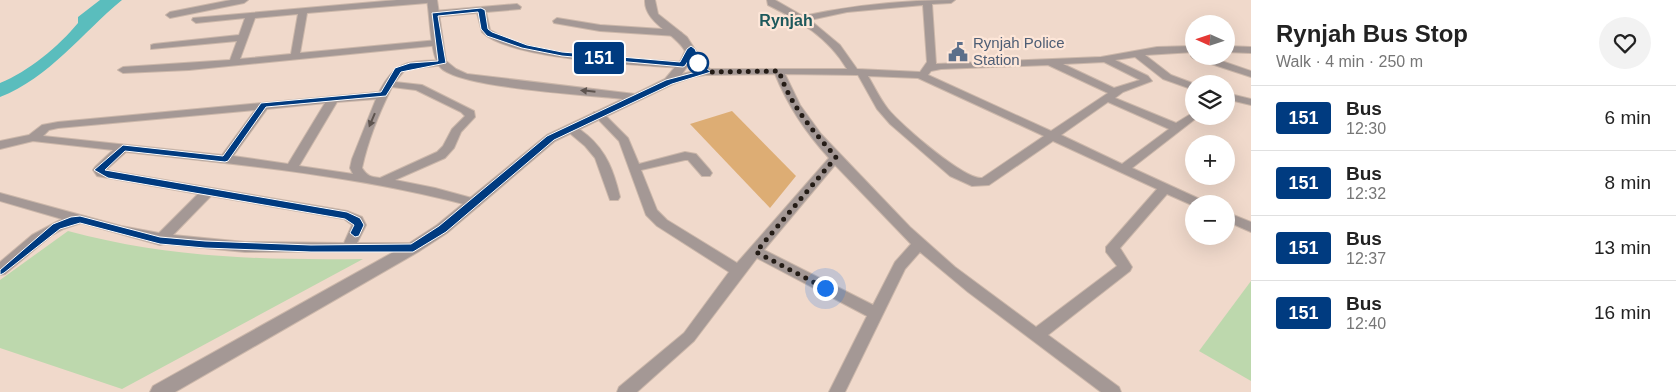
<!DOCTYPE html>
<html lang="en">
<head>
<meta charset="utf-8">
<style>
  body { margin:0; font-family:Helvetica,sans-serif; background:#f2f2f2; color:#222; height:100vh; display:flex; flex-direction:column; font-size:19px; white-space:nowrap }
  * { box-sizing:border-box; margin:0 }
  p { font-size:16px; color:#767676 }
  .icon { flex:none; width:28px; height:28px; fill:none; stroke:currentColor; stroke-width:2; stroke-linecap:round; stroke-linejoin:round }
  .map { position:relative; flex:1; overflow:hidden }
  .sheet { display:flex; flex-direction:column; background:#fff; width:425px }
  .sheet>* { flex:none }
  .badge { padding:0 10px; border-radius:4px; font-size:18px; line-height:32px }
  .needle { width:32px; rotate:273deg }
  .fabs { position:absolute; left:1185px; top:15px; display:grid; gap:10px }
  .fabs a { display:grid; place-items:center; width:50px; height:50px; border-radius:50%; background:#fff; box-shadow:0 5px 20px #0002; font-size:25px }
  .you { position:absolute; width:25px; height:25px; margin:-12px; border:4px solid #fff; border-radius:50%; background:#1a73e8; box-shadow:0 0 0 8px #1a73e833 }
  .map>.badge { position:absolute; translate:-50% -50%; box-shadow:0 0 0 2px #fff }
  .round { display:grid; place-items:center; flex:none; width:52px; height:52px; border-radius:26px; background:#f2f2f2 }
  .head { display:flex; align-items:center; justify-content:space-between; height:85px; padding:0 25px }
  h1 { font-size:24px; font-weight:600; line-height:38px }
  ul { padding:0; list-style:none }
  li { display:flex; align-items:center; gap:15px; height:65px; padding:0 25px; border-top:1px solid #e0e0e0 }
  li div { flex:1 }
  li b { display:block; font-size:19px }
  li em { font-style:normal }
  li .badge { min-width:55px; font-weight:700; text-align:center }
  main { display:flex; flex:1; min-height:0 }
  .map>svg:first-child { display:block }
  .green { fill:#bdd8ad }
  .water { fill:#5abdbd }
  .building { fill:#ddad74 }
  .lines { fill:none; stroke-linecap:round; stroke-linejoin:round }
  .minor-casing { stroke:#cbb7aa; stroke-width:2 }
  .tertiary-casing { stroke:#cbb7aa; stroke-width:2 }
  .minor { fill:#a49895; fill-rule:evenodd }
  .tertiary { fill:#a49895; fill-rule:evenodd }
  .oneway { fill:#5e544f }
  .line { fill:#003b80; stroke:#fff }
  .walk { stroke:#241c16; stroke-width:5; stroke-dasharray:0 9 }
  .stop-dot { fill:#fff; stroke:#003b80; stroke-width:2.5 }
  .labels { text-anchor:middle; stroke-width:4.5; stroke-linejoin:round; paint-order:stroke }
  .far-service-label { font-size:15px; fill:#4e5e75; stroke:#fde6d8; text-anchor:start }
  .far-neighbourhood-label { font-size:16px; font-weight:bold; fill:#1e595c; stroke:#fde6d8 }
</style>
</head>
<body>
<main>
<div class="map">
<svg width="1251" height="392" viewBox="0 0 1251 392">
  <rect width="100%" height="100%" fill="#f0d9cb"/>
  <g class="green">
    <path d="M68,231C168,258 260,260 363,259L122,389L0,348V280Z"/>
    <polygon points="1251,281 1251,381 1199,351"/>
  </g>
  <path class="water" d="M100,0H122C82,33 49,78 0,97V83C28,72 59,46 78,23V17Z"/>
  <polygon class="building" points="732,111 796,176 770,208 690,124"/>
  <g class="lines">
    <defs>
      <g id="minor">
        <polygon points="231,0 248,0 244,3 170,18 166,15 170,12"/>
        <path d="M397,0H431L427,3L307,13L300,53L438,40L443,43L441,45L189,70L123,73L118,70L123,67L230,60L237,41L151,49V45L154,44L239,35L245,18L196,23L192,20L193,18ZM298,14L291,54L240,59L255,18Z"/>
        <path d="M767,0H775L803,16C854,5 904,0 955,0L951,3L932,4L936,64L1101,57L1157,47L1194,46V52L1145,55L1171,75L1195,84L1194,90L1163,79L1135,57L1115,60L1148,76L1152,81L1123,92L1115,98L1176,123L1194,112V116H1199L1132,168L1204,201L1206,204H1194V206L1167,194L1120,248L1132,267L1130,271L1048,335L1119,387L1121,392H1101L968,292L920,252L905,269L845,392H829L867,316L757,258L694,341L637,392H617L619,387L684,333L729,272L657,226L646,215L619,141L593,114L594,112H602L628,138L639,164L685,152L696,154L710,170L712,173L710,176H702L688,160H685L641,170L657,210L667,220L737,263L829,158C806,133 788,106 775,74L707,75L702,72L707,69H847C828,37 800,21 768,5ZM923,5L927,62L920,72L857,69L840,45L810,20L847,12ZM1104,62L1140,80L1114,88L1063,64ZM1048,65L1108,93L1051,131L928,75L931,71L941,69ZM785,74L858,75L877,109L890,124L950,176L972,186L989,185L1053,141L1157,189L1106,247V252L1117,266L1036,327L955,267L910,227L821,134L800,105ZM868,76L918,78L1044,136L982,178C964,180 900,124 888,109C880,99 874,86 868,76ZM1108,102L1169,129L1122,164L1061,135ZM835,165L911,244L895,262L873,305L764,250Z"/>
        <path d="M517,4L521,7L520,9L486,12L490,30C539,59 627,58 683,62L688,65L683,68C641,65 510,60 482,32L477,13L434,17L430,14L434,11Z"/>
        <polygon points="557,18 600,25 677,30 682,33 677,36 600,31 554,23 553,21"/>
        <polygon points="1226,46 1251,47 1251,53 1226,52"/>
        <polygon points="1194,54 1194,56 1207,56 1251,71 1251,77 1193,58 1191,56"/>
        <path d="M442,60L445,61V65L408,69L404,71L395,82L422,85L474,111L475,117L461,132L454,148L445,158L395,180L435,188L479,200L481,203L479,206L475,207C362,176 242,165 126,152L106,170L347,211L362,217L366,225L357,243H413L418,245L420,248L418,251L245,252L164,244L160,245L81,223L63,229L52,235L5,274L0,275V262L32,235L62,219L0,201V193L121,226L159,233L198,194L97,176L93,170L95,167L113,150L33,141L0,149V141L29,135L42,125L58,122L379,92C396,59 408,62 442,60ZM392,87L416,90L461,112L465,116L452,129L443,146L437,152L380,178C371,177 367,176 362,168C368,140 379,113 392,87ZM376,99L352,159L350,168L353,174L299,166L337,102ZM325,103L288,164L233,156L267,109ZM255,110L222,155L43,136L49,130L58,128ZM211,196L344,219L352,225L344,243L245,242L173,235Z"/>
        <polygon points="1226,93 1251,99 1251,105 1226,99"/>
        <path d="M570,125C576,126 582,131 587,135C607,152 614,172 620,197L618,200H610L595,158L585,146L566,130L564,128Z"/>
        <polygon points="1226,212 1251,222 1251,232 1226,221"/>
      </g>
      <path id="tertiary" d="M427,0H437L446,61L456,69L467,74L635,94L665,79L681,60L685,51C675,33 644,23 645,0H655L658,14L687,37L703,62L713,72L711,74L693,77L673,84L555,141L447,233L418,252L175,392H150L153,386L408,244L437,225L547,135L623,99C591,95 457,88 440,67C430,55 430,16 427,0ZM691,61L698,70L682,74Z"/>
    </defs>
    <use href="#minor" class="minor-casing"/>
    <use href="#tertiary" class="tertiary-casing"/>
    <use href="#minor" class="minor"/>
    <use href="#tertiary" class="tertiary"/>
  </g>
  <defs><path id="oneway-solid" d="M-6-.8H1V-3.2L6.5 0L1 3.2V.8H-6Z" transform="scale(1.25)"/></defs>
  <g class="oneway">
    <use href="#oneway-solid" transform="translate(588 91) rotate(-174)"/>
    <use href="#oneway-solid" transform="translate(372 120) rotate(113)"/>
  </g>
  <polygon class="line" points="481,8 485,10 488,29 492,32 527,45 562,52 680,62 687,49 691,46 695,49 702,65 711,72 672,84 554,140 446,232 413,252 311,252 205,248 160,244 80,223 60,229 4,273 0,275 0,270 53,224 71,217 80,216 160,237 205,241 311,245 411,244 439,226 547,136 666,80 700,71 691,56 685,66 683,67 562,56 522,48 487,36 481,29 478,12 438,16 446,63 401,72 386,96 266,107 228,161 225,162 125,151 105,170 347,212 360,218 364,225 359,236 355,237 350,233 354,225 345,219 108,178 94,170 123,145 223,156 261,103 381,92 395,68 410,63 438,61 432,13"/>
  <g class="lines">
    <path class="walk" d="M698,63L707,72L779,71C790,105 813,131 836,157L756,252L825,288"/>
  </g>
  <defs>
    <symbol id="civic-bare" viewBox="-9 -9 18 18"><path d="M-.6-6.5H3V-4.5H.6V-3L4-1V1h2V6H-6V1h2V-1L-.6-3ZM-1.2 2.5V6h2.4V2.5Z" fill="#5c6f8a" stroke="#fde6d8" stroke-width="2.5" paint-order="stroke"/></symbol>
  </defs>
  <g fill-rule="evenodd">
    <use href="#civic-bare" x="944" y="38" width="28" height="28"/>
  </g>
  <circle class="stop-dot" cx="698" cy="63" r="10"/>
  <g class="labels">
    <g class="far-service-label">
      <text x="973" y="48">Rynjah Police<tspan x="973" dy="17">Station</tspan></text>
    </g>
    <g class="far-neighbourhood-label">
      <text x="786" y="26">Rynjah</text>
    </g>
  </g>
</svg>
<div class="fabs">
<a><svg class="needle" viewBox="-14 -14 28 28"><path d="M0-13l5 13h-10z" fill="#e53935"/><path d="M0 13l5-13h-10z" fill="#767676"/></svg></a>
<a><svg class="icon" aria-label="layers" viewBox="0 0 24 24"><path d="M12 4l9 5-9 5-9-5zM3 14l9 5 9-5"/></svg></a>
<a>+</a>
<a>−</a>
</div>
<div class="you" style="left:825px;top:288px"></div>
<b class="badge" style="left:599px;top:58px;background:#003b80;color:#fff">151</b>
</div>
<section class="sheet">
<div class="head"><div><h1>Rynjah Bus Stop</h1><p>Walk · 4 min · 250 m</p></div><a class="round"><svg class="icon" aria-label="heart" viewBox="0 0 24 24"><path d="M12 20l-8-8c-3-5 5-10 8-4 3-6 11-1 8 4z"/></svg></a></div>
<ul>
<li><span class="badge" style="background:#003b80;color:#fff">151</span><div><b>Bus</b><p>12:30</p></div><em>6 min</em></li>
<li><span class="badge" style="background:#003b80;color:#fff">151</span><div><b>Bus</b><p>12:32</p></div><em>8 min</em></li>
<li><span class="badge" style="background:#003b80;color:#fff">151</span><div><b>Bus</b><p>12:37</p></div><em>13 min</em></li>
<li><span class="badge" style="background:#003b80;color:#fff">151</span><div><b>Bus</b><p>12:40</p></div><em>16 min</em></li>
</ul>
</section>
</main>
</body>
</html>
